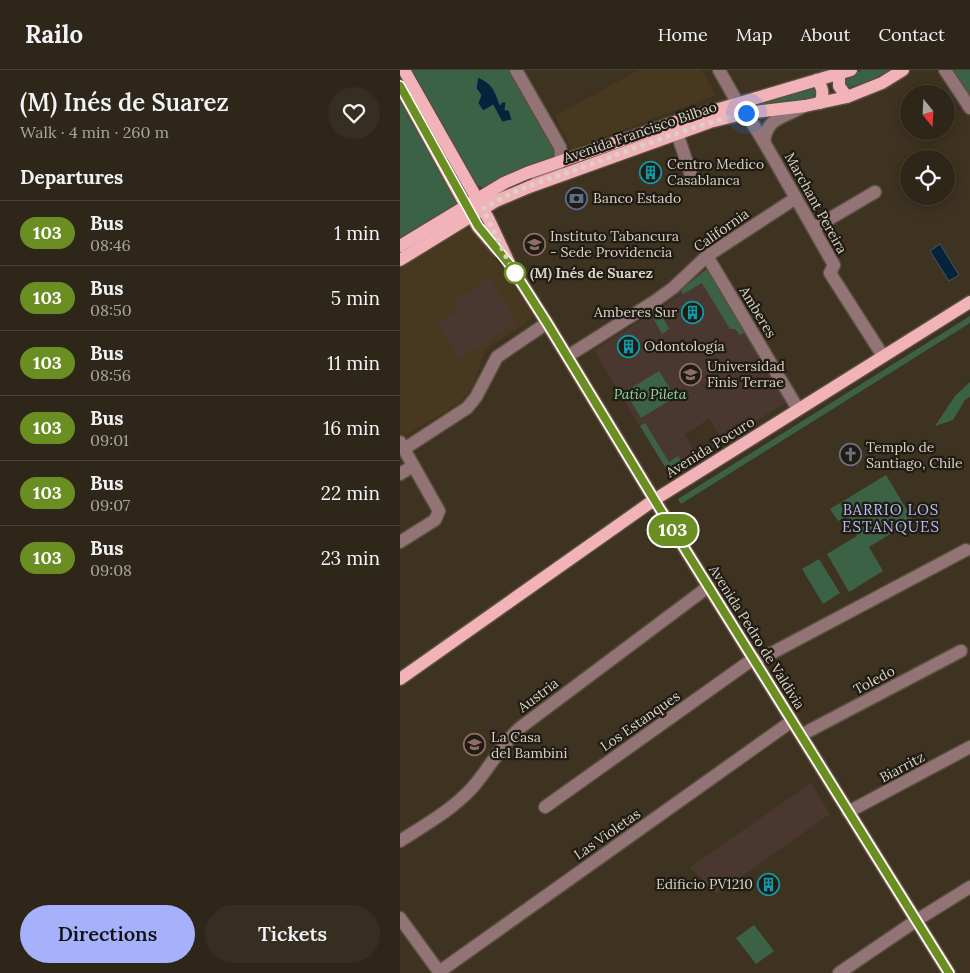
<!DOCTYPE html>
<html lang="en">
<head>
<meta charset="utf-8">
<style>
  body { margin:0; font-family:Lora,serif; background:#362e21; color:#f1f3f6; height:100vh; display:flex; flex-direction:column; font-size:19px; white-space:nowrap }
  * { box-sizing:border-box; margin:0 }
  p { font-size:16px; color:#a7a5a2 }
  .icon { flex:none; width:28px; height:28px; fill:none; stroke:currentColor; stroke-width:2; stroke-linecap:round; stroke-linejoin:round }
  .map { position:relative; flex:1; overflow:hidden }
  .panel { display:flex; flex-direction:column; background:#2e2618; width:400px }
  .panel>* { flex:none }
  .badge { padding:0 10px; border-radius:16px; font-size:18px; line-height:32px }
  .needle { width:32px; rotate:162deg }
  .controls { position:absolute; left:500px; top:15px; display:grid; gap:10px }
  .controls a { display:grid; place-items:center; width:55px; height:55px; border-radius:50%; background:#2e2618; box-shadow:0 2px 12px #0003,0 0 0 1px #494337; font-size:25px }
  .you { position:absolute; width:25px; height:25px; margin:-12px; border:4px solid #fff; border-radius:50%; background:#1a73e8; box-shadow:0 0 0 8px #1a73e833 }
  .map>.badge { position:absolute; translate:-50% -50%; box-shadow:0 0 0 2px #fff }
  h2 { padding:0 20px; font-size:19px; line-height:45px }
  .round { display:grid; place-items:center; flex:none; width:52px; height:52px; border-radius:26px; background:#362e21 }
  .overview { display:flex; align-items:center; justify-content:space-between; height:85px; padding:0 20px }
  h1 { font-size:24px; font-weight:600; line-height:38px }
  .action { display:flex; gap:10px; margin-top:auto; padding:10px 20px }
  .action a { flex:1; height:58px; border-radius:30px; background:#a6b1fc; color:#111; font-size:20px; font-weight:600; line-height:58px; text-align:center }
  .action a+a { background:#362e21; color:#f1f3f6 }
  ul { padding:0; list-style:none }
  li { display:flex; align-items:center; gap:15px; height:65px; padding:0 20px; border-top:1px solid #494337 }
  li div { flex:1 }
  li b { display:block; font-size:19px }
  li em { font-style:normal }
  li .badge { min-width:55px; font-weight:700; text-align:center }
  header { display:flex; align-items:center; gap:30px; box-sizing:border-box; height:70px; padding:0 25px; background:#2e2618; border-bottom:1px solid #494337 }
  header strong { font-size:24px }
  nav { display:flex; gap:28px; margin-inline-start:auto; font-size:18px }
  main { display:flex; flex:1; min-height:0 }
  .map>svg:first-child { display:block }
  .built { fill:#48381f }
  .education { fill:#4a3730 }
  .green { fill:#3c6245 }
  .water { fill:#062439; stroke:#455864 }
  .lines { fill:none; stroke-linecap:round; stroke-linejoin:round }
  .minor-casing { stroke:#5a4f3e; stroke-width:15 }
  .major-casing { stroke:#5a4f3e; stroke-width:15 }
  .minor { stroke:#937476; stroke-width:12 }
  .major { stroke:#f2b3b8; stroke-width:12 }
  .line-casing { stroke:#fff; stroke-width:11 }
  .line { stroke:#6b8e23; stroke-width:8 }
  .walk { stroke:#d9d2c7; stroke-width:5; stroke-dasharray:0 9 }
  .stop-dot { fill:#fff; stroke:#6b8e23; stroke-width:2.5 }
  .labels { text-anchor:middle; stroke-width:4.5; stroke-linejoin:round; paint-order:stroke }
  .street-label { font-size:14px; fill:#d9d2c7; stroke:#201b13 }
  .poi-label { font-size:14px; fill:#d9d2c7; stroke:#201b13; text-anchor:start }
  .stop-label { font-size:14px; font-weight:bold; fill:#d9d2c7; stroke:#201b13; text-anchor:start }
  .park-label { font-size:14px; font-style:italic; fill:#8ddfa2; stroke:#201b13 }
  .neighbourhood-label { font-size:15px; letter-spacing:1px; fill:#b4bef6; stroke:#201b13 }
</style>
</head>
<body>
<header>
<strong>Railo</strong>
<nav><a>Home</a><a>Map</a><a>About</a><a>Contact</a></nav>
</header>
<main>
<section class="panel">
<div class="overview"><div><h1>(M) Inés de Suarez</h1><p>Walk · 4 min · 260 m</p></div><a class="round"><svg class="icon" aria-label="heart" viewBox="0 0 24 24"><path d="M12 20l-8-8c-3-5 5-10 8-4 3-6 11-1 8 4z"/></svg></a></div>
<h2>Departures</h2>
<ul>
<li><span class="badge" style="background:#6b8e23;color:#fff">103</span><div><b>Bus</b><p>08:46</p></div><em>1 min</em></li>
<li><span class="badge" style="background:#6b8e23;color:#fff">103</span><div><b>Bus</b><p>08:50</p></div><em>5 min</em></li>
<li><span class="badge" style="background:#6b8e23;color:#fff">103</span><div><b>Bus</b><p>08:56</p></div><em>11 min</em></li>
<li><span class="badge" style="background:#6b8e23;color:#fff">103</span><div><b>Bus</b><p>09:01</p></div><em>16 min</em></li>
<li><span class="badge" style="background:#6b8e23;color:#fff">103</span><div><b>Bus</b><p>09:07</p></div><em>22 min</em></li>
<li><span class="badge" style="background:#6b8e23;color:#fff">103</span><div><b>Bus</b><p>09:08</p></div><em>23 min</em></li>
</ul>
<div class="action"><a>Directions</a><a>Tickets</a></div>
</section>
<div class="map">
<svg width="570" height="903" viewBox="0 0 570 903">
  <rect width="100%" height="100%" fill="#3e3220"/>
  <g class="built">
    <polygon points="239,0 301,0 316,25 172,79 155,46"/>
    <polygon points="66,159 71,159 78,162 133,246 131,250 89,277 85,281 72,318 58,334 0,369 0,199"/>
  </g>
  <g class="education">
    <polygon points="309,197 391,330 323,371 309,349 285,364 298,387 269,405 194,280 264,236"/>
    <polygon points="90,208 118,253 59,289 37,253 57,241 52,232"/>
    <polygon points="411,713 430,744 317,824 290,797"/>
  </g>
  <g class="green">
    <polygon points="11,0 112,0 157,79 156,87 83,118 73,113 63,119 56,135 0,171 0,6"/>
    <polygon points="462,0 490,0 465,13 446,18 442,10 445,7"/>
    <polygon points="551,0 570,0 570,29"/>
    <polygon points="413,16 418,17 417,27 356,35 295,50 166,97 169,94 299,47"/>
    <polygon points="309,197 348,260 340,265 335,259 330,259 302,213 283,224 281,220"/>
    <polygon points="264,240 266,243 262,246 269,259 262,264 253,248"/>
    <polygon points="570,246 570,253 281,434 278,429"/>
    <polygon points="259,301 275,327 241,348 225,322"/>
    <polygon points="570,312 570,327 565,330 553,350 535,356 555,326"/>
    <polygon points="245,353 269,392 278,386 283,395 269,403 240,356"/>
    <polygon points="486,405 513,450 469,477 483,501 449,522 427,484 457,466 446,447 438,451 430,439"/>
    <polygon points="419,489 440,523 423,534 402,499"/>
    <polygon points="354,855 374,881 356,894 336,868"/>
  </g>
  <g class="water">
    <path d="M78,7C93,14 95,21 100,35L102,32H106L105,40H109L112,50L102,52L93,35L83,41L78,33L81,25L76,18Z"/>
    <polygon points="540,174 559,205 549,211 530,181"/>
  </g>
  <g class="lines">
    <defs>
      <g id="minor">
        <path d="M116,0L160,77C164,96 152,102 137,111"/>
        <polyline points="319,0 337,32"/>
        <polyline points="545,0 570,38"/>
        <polyline points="346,43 364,72 434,195 430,203 483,286"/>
        <polyline points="277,63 291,105"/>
        <path d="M364,72C367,46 385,48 404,36"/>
        <polyline points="414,158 475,122"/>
        <polyline points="307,186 398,339"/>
        <polyline points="168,286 255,231 273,218 307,186 396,128"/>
        <polyline points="4,379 67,338 76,327 97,287 147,253"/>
        <polyline points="0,404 13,396"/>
        <polyline points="0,472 35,450 39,441 0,372"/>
        <polyline points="355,592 566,480"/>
        <polyline points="401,665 561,581"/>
        <polyline points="145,737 353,589"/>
        <polyline points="448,742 570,677"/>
        <path d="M0,771C25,755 52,740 72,718C90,698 101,674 121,657L308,517"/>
        <polyline points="0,848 40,903"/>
        <polyline points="39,902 392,651"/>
        <polyline points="439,903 517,850 570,817"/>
      </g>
      <g id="major">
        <polyline points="4,0 89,150 110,195 147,253 260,439 549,903"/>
        <polyline points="439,4 439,16 447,27"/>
        <path d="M417,10C423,18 424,24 420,33"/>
        <polyline points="0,16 66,136 78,157 99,181"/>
        <polyline points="0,176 104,113 127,103 278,51 451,0"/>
        <polyline points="0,190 96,131 129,117 310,52 346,43 405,36 447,27 482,13 503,0"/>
        <polyline points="0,609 254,430 570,232"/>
      </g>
    </defs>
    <use href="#minor" class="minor-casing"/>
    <use href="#major" class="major-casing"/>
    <use href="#minor" class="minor"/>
    <use href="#major" class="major"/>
  </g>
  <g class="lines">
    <defs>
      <polyline id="line" points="0,16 78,156 110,195 147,253 260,439 549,903"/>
    </defs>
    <use href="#line" class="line-casing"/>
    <use href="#line" class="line"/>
    <path class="walk" d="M115,203L120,210L110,195L83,139C115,118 153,108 189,95C241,76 292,56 346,43"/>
  </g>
  <defs>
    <symbol id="building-ring" viewBox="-11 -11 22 22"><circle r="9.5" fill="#201b13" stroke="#0f9aa8" stroke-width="1.5"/><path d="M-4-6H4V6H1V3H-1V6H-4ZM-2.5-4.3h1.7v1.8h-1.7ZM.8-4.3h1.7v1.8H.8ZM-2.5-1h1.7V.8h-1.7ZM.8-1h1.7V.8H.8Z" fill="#0f9aa8"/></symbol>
    <symbol id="bank-ring" viewBox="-11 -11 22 22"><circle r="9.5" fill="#201b13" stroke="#5c6f8a" stroke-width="1.5"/><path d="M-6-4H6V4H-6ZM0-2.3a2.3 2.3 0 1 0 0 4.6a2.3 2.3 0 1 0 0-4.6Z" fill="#5c6f8a"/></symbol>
    <symbol id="school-ring" viewBox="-11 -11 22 22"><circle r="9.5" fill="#201b13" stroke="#8d6e63" stroke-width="1.5"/><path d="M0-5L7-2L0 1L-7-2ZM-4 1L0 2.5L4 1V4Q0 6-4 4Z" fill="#8d6e63"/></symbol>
    <symbol id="university-ring" viewBox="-11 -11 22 22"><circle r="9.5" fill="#201b13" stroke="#8d6e63" stroke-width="1.5"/><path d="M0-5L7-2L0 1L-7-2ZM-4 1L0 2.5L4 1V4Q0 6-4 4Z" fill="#8d6e63"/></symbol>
    <symbol id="church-ring" viewBox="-11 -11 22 22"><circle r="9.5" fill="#201b13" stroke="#6b7280" stroke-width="1.5"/><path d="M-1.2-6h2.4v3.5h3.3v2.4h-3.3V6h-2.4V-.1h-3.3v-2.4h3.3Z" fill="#6b7280"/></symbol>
  </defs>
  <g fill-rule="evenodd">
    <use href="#building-ring" x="238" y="90" width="25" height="25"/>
    <use href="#bank-ring" x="164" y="116" width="25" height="25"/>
    <use href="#school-ring" x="122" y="162" width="25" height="25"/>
    <use href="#building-ring" x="280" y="230" width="25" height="25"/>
    <use href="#building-ring" x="216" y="264" width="25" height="25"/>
    <use href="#university-ring" x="278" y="292" width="25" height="25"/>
    <use href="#church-ring" x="438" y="372" width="25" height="25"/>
    <use href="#school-ring" x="62" y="662" width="25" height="25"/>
    <use href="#building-ring" x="356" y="802" width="25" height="25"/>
  </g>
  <circle class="stop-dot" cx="115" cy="203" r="10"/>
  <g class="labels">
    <g class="street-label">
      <text transform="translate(240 62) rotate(-19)" y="5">Avenida Francisco Bilbao</text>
      <text transform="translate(416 133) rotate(61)" y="5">Marchant Pereira</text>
      <text transform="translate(321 160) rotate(-35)" y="5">California</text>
      <text transform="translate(358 242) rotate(59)" y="5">Amberes</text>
      <text transform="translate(310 377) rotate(-32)" y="5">Avenida Pocuro</text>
      <text transform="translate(357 567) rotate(58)" y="5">Avenida Pedro de Valdivia</text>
      <text transform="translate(474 610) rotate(-28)" y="5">Toledo</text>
      <text transform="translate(138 625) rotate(-37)" y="5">Austria</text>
      <text transform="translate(240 651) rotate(-35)" y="5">Los Estanques</text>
      <text transform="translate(502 697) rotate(-28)" y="5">Biarritz</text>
      <text transform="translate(207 764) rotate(-35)" y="5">Las Violetas</text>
    </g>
    <g class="poi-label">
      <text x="267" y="99">Centro Medico<tspan x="267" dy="16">Casablanca</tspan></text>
      <text x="193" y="133">Banco Estado</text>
      <text x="150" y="171">Instituto Tabancura<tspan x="150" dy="16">- Sede Providencia</tspan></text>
      <text x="277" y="247" text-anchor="end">Amberes Sur</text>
      <text x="244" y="281">Odontología</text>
      <text x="307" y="301">Universidad<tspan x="307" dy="16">Finis Terrae</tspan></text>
      <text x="466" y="382">Templo de<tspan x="466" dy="16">Santiago, Chile</tspan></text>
      <text x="91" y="672">La Casa<tspan x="91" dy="16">del Bambini</tspan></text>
      <text x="353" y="819" text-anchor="end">Edificio PV1210</text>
    </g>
    <g class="stop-label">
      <text x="130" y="208">(M) Inés de Suarez</text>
    </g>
    <g class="park-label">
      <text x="250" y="329">Patio Pileta</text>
    </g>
    <g class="neighbourhood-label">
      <text x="491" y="445">BARRIO LOS<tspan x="491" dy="17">ESTANQUES</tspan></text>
    </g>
  </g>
</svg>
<div class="controls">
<a><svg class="needle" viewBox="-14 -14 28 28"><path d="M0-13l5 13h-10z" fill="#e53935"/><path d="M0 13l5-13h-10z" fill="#a7a5a2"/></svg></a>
<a><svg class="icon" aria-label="locate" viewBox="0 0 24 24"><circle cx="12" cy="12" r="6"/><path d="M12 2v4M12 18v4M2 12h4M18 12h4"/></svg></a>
</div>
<div class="you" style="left:346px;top:43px"></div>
<b class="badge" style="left:273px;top:460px;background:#6b8e23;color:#fff">103</b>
</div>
</main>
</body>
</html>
